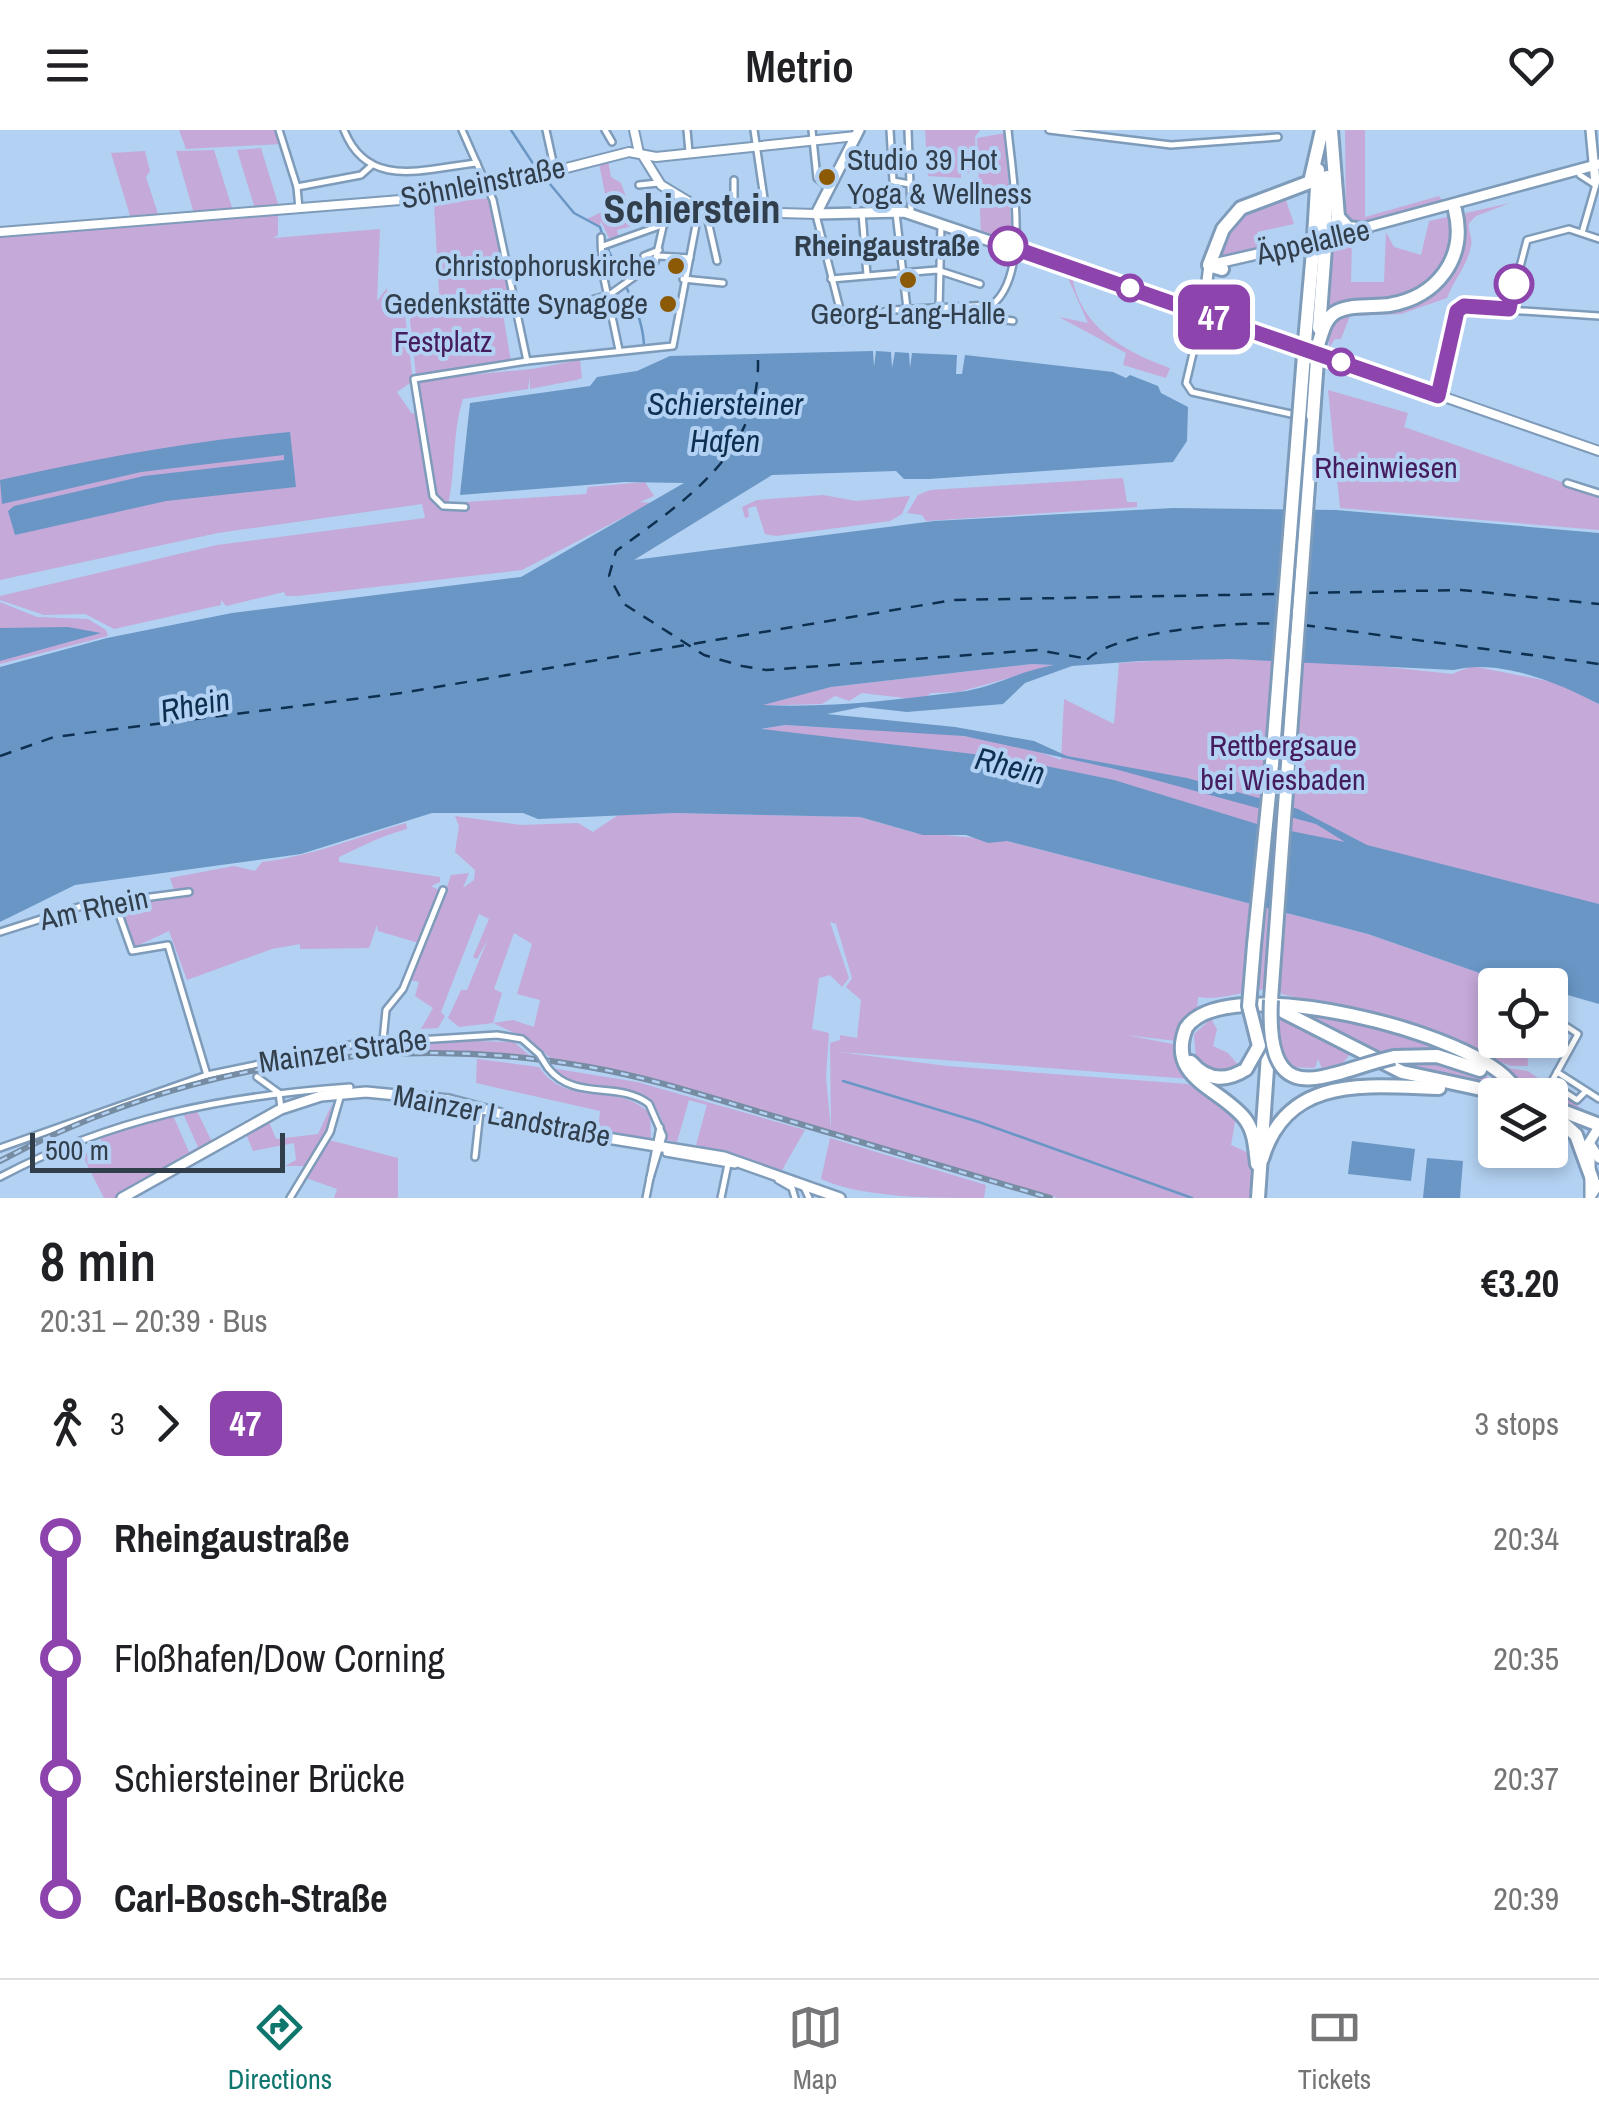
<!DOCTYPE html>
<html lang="en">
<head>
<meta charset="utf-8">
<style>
  body { margin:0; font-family:"Archivo Narrow",sans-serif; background:#f6f6f6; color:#202124; height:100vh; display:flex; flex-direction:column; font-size:38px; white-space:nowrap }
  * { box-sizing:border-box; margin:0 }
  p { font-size:32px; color:#757577 }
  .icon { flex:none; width:55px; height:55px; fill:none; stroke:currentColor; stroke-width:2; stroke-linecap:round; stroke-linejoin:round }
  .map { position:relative; height:1068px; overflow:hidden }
  .details { display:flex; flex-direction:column; background:#fff; flex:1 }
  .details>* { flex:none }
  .badge { padding:0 20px; border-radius:15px; font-size:35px; line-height:65px }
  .fabs { position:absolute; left:1478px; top:838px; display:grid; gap:20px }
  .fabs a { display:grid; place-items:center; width:90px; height:90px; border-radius:10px; background:#fff; box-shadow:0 5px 15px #0003; font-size:50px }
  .scale { position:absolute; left:30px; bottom:25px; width:255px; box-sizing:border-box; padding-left:10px; border:5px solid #313e4b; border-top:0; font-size:28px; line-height:35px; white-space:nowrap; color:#313e4b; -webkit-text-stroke:8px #b3d1f2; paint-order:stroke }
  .map>.badge { position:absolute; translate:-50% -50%; box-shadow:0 0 0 5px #fff }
  .legs { display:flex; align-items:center; gap:15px; height:110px; padding:0 40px; font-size:32px }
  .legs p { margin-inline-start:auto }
  .summary { display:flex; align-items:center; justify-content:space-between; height:170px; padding:0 40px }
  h1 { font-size:55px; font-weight:600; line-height:75px }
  ul { padding:0 40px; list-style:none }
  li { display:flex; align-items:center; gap:35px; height:120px; font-size:38px }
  li i { display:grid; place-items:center; width:15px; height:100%; margin:0 12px; background:currentColor }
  li i::after { content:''; width:25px; height:25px; margin:-12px; border:8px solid; border-radius:50%; background:#fff }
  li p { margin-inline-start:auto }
  li:first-child i { background:linear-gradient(#0000 50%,currentColor 0) }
  li:last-child i { background:linear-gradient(currentColor 50%,#0000 0) }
  header { display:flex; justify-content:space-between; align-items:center; height:130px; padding:0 40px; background:#fff; font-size:45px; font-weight:600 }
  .tabs { display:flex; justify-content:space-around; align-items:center; height:140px; border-top:2px solid #e0e0e0; background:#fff; font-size:28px; color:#757577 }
  .tabs a { display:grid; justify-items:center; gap:5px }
  .tabs .current { color:#0f766e }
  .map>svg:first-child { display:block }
  .green { fill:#c5a9d9; fill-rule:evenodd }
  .water { fill:#6996c5; fill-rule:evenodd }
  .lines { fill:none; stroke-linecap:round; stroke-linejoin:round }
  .stream { stroke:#6996c5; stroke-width:2.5 }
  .ferry { stroke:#0e3050; stroke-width:2.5; stroke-dasharray:12 10; stroke-linecap:butt }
  .minor-casing { stroke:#7e9bba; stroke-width:10 }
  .tertiary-casing { stroke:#7e9bba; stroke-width:12 }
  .secondary-casing { stroke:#7e9bba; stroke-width:14 }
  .motorway-casing { stroke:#7e9bba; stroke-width:18 }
  .minor { stroke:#fff; stroke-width:5 }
  .tertiary { stroke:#fff; stroke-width:8 }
  .secondary { stroke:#fff; stroke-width:9 }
  .motorway { stroke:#fff; stroke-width:12 }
  .rail-casing { stroke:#768ca3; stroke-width:6 }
  .rail { stroke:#b3d1f2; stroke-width:2.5; stroke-dasharray:8; stroke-linecap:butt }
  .minor-bridge-casing { stroke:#7e9bba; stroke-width:10; stroke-linecap:butt }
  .motorway-bridge-casing { stroke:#7e9bba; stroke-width:18; stroke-linecap:butt }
  .minor-bridge { stroke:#fff; stroke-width:5 }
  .motorway-bridge { stroke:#fff; stroke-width:12 }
  .line-1-casing { stroke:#fff; stroke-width:22 }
  .line-1 { stroke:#8e44ad; stroke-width:15 }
  .poi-dot { fill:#8c5905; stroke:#b3d1f2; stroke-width:4 }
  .stop-1-dot { fill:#fff; stroke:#8e44ad; stroke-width:5 }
  .labels { text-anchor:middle; stroke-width:8; stroke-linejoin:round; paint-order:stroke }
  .poi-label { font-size:30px; fill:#313e4b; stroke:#b3d1f2; text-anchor:end }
  .street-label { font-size:30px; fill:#313e4b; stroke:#b3d1f2 }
  .stop-label { font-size:30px; font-weight:bold; fill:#313e4b; stroke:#b3d1f2; text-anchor:end }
  .park-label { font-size:30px; fill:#451c5e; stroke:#b3d1f2 }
  .water-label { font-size:32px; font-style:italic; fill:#0e3050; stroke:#b3d1f2 }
  .district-label { font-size:40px; font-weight:bold; fill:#313e4b; stroke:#b3d1f2 }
</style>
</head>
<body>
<header><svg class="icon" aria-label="menu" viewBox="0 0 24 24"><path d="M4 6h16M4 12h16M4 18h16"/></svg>Metrio<svg class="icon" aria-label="heart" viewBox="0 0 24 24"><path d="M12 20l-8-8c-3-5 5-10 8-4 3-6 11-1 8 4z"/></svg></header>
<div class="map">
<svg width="1599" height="1068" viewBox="0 0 1599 1068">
  <rect width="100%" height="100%" fill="#b3d1f2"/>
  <g class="green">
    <polygon points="179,0 278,0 282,14 186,19"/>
    <polygon points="925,0 980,0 975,7 977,43 961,43 961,48 928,46"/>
    <polygon points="1345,0 1365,0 1365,87 1439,66 1444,73 1352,96 1346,87"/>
    <polygon points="1005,3 1012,107 1007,112 981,104 977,8"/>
    <polygon points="261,18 279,77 255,79 237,20"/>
    <polygon points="214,20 233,81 194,84 176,21"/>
    <polygon points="145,21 150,41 146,47 159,87 131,89 111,23"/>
    <polygon points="608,30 611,47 621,53 636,95 617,100 619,108 609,108 601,91 600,96 587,89 608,79 599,33"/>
    <path d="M1281,67L1286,70L1294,94L1257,102L1259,117L1265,119L1225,130L1220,127C1216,91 1254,78 1281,67Z"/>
    <polygon points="490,68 511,176 503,184 511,232 416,246 410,191 413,174 440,179 434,74"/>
    <path d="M1510,73L1476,86L1469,93C1468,104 1473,105 1471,116C1467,136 1455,148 1447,168L1401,184L1350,186L1341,209H1335L1329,218V196C1360,161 1419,194 1452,143C1465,123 1458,103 1466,83Z"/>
    <polygon points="278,84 278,105 273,108 380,99 377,171 387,158 388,169 404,176 413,251 397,262 412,284 417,281 432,366 437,374 586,364 588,357 645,352 654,366 640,372 651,373 522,440 297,466 286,466 284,462 226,476 221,470 221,475 114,499 85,484 44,485 0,470 0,466 217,415 425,388 422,374 218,403 0,450 0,107"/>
    <polygon points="1452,86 1451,125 1422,160 1324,190 1332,115 1352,110 1351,152 1384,152 1386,102 1394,117 1421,125 1429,91"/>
    <path d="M1072,145C1079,197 1125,222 1170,238L1166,248L1123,235L1126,223L1059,187L1088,193L1067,146Z"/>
    <path d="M580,230L582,248L576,250L530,259V247L528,259L463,269C452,303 456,339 448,375L435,365L418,250L532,239Z"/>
    <polygon points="1328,260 1408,283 1404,297 1599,365 1599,400 1340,378"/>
    <polygon points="1123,348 1127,372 1137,372 1137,377 926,391 922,385 907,383 918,365 930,360"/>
    <polygon points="823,365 856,371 910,366 902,384 890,391 776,406 765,404 756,376 748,378 749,387 745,388 742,377 757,370"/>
    <polygon points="0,472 37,487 88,489 106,500 108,506 0,534"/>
    <path d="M1200,528L1349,533L1452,544L1472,536L1558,553L1599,574V774L756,600L785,595C874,602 979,596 1061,630L1064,569L1114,594L1119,533Z"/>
    <polygon points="1032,534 1055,535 959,562 931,563 921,570 862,563 849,571 835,566 822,574 756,576 831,557"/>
    <path d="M675,683L860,687L912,702L1007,711L1368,804L1514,855H1495V910H1527L1528,936H1511L1484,926L1500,937L1528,941L1599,991L1550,971V965H1539L1472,926L1330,876L1282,864L1278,859C1250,857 1225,872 1198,867L1197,881L1184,891L1176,911L1126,905L1178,915L1190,949L839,922L947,936L1188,954L1236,987L1231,1015L1253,1025L1250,1068H1058L671,954L553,930L529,910L493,893L459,897L448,888L461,860H467L488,809L477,829L473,827L489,789L479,784L441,882L445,886L438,898L421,899L433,878L415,866L419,852L410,850L422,814L378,801L377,795L369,818L300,819V814L272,819L187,850L169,801L137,816L132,814L122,780L124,775L190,763V759L174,760L170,748L234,736L255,741L262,732C314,726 356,707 406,693L407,699C381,706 362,716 339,727V732L440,747V752L431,756L445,763L451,745L469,743L463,758L474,750L475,740L455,722L459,696L455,686L521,695L578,693L593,702L618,685ZM830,792L836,794L852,848L846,857L861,870L857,908L840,905V910L830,913L831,1000L826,947L829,903L812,899L819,848L830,845L842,857L849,848ZM514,803L532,814L517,864L540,870L534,897L513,890L493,893L502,863L494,859Z"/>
    <path d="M1305,882C1369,891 1427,906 1483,939L1421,928L1475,941L1519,962L1415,944Z"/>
    <path d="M1281,888L1352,922L1337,940V956L1330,958L1318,929L1315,938L1291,937C1280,924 1272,904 1281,888Z"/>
    <polygon points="1211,889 1217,899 1213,916 1228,923 1240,937 1216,942 1196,930 1194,904"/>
    <polygon points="439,910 514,912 531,927 467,922 359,923 358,919"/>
    <path d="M477,929L539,937C568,980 619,950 650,984L651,1009L598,1002L600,981L476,953Z"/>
    <path d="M551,938L637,952L805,1000L782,1040L696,1015L707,975L689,970L677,1012L667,1010C663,1000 663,989 657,980C634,943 577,973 551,938Z"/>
    <polygon points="332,974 326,1006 305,1036 285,1036 296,1030 294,1013 253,1021 245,1002 268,989 276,1009 318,1004"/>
    <polygon points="195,977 211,1010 274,980 118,1068 104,1068 75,1011 80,1010 90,1030 99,1027 102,1033 110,1030 98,1004 171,981 189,1022 198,1017 181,979"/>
    <path d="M830,1008L986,1055L984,1068C934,1068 861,1068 821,1049Z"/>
    <polygon points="329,1010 398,1028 398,1068 334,1068 337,1059 303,1047"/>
  </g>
  <g class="water">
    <path d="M873,221L874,237L876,221L891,222L892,238L895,222L909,223L910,238L912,223L957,225L956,244H962L965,225L1113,242L1126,248L1130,245L1158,256L1161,263L1188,277L1187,311L1173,332L929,349H904L896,341L772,345L634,430L934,391L1173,378L1336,380L1599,403V574C1559,553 1499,528 1454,540L1231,529L1140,531L1072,536L1025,553L1003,574L907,582L862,577L827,584L955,597L1034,611L1067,626L1187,648L1298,679L1367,715L1599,774V874L1550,860V855H1514L1368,804L1007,711L988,713L966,705H923L860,687L675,683L538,689L523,683H432L301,724L75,755L0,792V537L107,508L232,483L521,447L684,353L624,352L460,365L470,273L590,256L597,247L637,241L670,226ZM1032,534L1054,535C1022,540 992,558 959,562C895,570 829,578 763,575L831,557ZM785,595L964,606L1115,639L1316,694L1345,712L1257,694L1114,650L1007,628L761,599Z"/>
    <path d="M290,302L296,357L166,371L15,405L8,381L14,376L144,346L284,330V325L141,342L2,374L0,350C97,328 191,311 290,302Z"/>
    <polygon points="68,497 101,503 0,531 0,498"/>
    <polygon points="1352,1011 1415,1019 1411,1051 1348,1044"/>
    <polygon points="1427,1028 1463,1031 1460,1068 1423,1068"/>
  </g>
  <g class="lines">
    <g class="stream">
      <polyline points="511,0 538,41"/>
      <path d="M545,48L574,83L600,97C611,138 642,172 644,215"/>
      <polyline points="843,951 979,992 1192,1068"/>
    </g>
    <g class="ferry">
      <path d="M758,230C760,324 683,372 616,421L609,446L624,474L704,525L742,536L766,540L1037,520L1083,528L1085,532C1110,501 1239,491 1280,494"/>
      <polyline points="1306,463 1461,460 1599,474"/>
      <polyline points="1303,495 1599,534"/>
      <polyline points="0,626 54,607 401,563 953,470 1278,464"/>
    </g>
    <defs>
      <g id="minor">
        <polyline points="279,0 297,57 299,79"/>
        <path d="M344,0C368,61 426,38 477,33"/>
        <polyline points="462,0 493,70 527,231"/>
        <polyline points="546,0 555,41"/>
        <polyline points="605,0 612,12"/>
        <polyline points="687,0 689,22"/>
        <polyline points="754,0 766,82"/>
        <polyline points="812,0 817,48 827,56"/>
        <polyline points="890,0 893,51 910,54"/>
        <polyline points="908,0 911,82"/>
        <polyline points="1049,0 1171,15 1278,7"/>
        <polyline points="1589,0 1594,54"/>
        <polyline points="1580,45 1594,54"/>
        <polyline points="734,50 734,82"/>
        <polyline points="639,55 658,53"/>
        <polyline points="297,57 361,45 371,36"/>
        <polyline points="706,82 717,131"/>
        <polyline points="862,83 867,145"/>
        <polyline points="896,83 907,179"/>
        <path d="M816,85L843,191L893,180L992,175C1031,144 1012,44 1008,0"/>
        <polyline points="669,86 698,84"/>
        <polyline points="1582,103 1597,51 1592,0"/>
        <polyline points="601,107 602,139 619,220"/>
        <polyline points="603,116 665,94"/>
        <polyline points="644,126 659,120"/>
        <polyline points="658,126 690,128"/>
        <polyline points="683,149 723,153"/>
        <polyline points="831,149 937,140 980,154"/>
        <polyline points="566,177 609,165 655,132 671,61"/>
        <polyline points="983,178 987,187 1013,191"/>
        <polyline points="939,179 941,94"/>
        <polyline points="1509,179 1527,110 1569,99 1599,109"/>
        <polyline points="1202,185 1186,253 1192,262 1291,284"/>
        <polyline points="1438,265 1461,177 1599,186"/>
        <polyline points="1567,353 1599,363"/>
        <polyline points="465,377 443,376 433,366 414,249 527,231 673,216 699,79"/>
        <polyline points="115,773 132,821 168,815 207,945"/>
        <polyline points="0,802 82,776 189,762"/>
        <polyline points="1552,887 1578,904 1551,953 1577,970 1586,961"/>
        <polyline points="383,911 386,880 403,859 443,760"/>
        <path d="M548,938C575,972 618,950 649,974L663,1006L650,1048"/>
        <polyline points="1557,942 1599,969"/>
        <polyline points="257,947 279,963 281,978"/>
        <polyline points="0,1018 207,945 355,914 497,905 522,909 539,924"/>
        <polyline points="666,1023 735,1035"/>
        <polyline points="475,1027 480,981"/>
        <path d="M0,1047C112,988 224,966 350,957"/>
        <polyline points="778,1050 792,1058 795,1068"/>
        <polyline points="803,1055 809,1068"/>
        <polyline points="290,1068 330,1002 341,964"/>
        <polyline points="646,1068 660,997"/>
        <polyline points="721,1068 728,1034"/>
      </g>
      <g id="tertiary">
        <polyline points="634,0 639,23"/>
        <polyline points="643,26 661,55 704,81 816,84"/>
        <polyline points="0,102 413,69 504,54 629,22 656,27 856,6"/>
        <polyline points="1203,183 1599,321"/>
        <polyline points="1590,1068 1599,1054"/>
      </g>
      <g id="secondary">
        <polyline points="859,0 816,84 904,82 1203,183"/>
        <polyline points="1334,106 1599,34"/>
        <polyline points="1203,183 1209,135 1319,110"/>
        <polyline points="1599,997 1589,1013 1599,1028"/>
        <polyline points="122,1068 281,979 321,966 366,962 449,970 564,1001 724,1027 840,1068"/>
        <polyline points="1590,1068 1590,1019"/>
      </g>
      <g id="motorway">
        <polyline points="1338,87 1348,98 1365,100"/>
        <polyline points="1325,105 1327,47"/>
        <polyline points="1314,107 1318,40"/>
        <polyline points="1328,112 1335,107 1338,87 1331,0"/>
        <polyline points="1222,139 1209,135 1223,99 1241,78 1310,52 1322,0"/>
        <polyline points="1319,198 1325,118"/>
        <polyline points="1305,212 1313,121"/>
        <path d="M1318,215C1322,204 1324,189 1336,182C1351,174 1373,177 1389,175C1437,167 1467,128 1455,80"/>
        <polyline points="1254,815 1272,634"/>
        <polyline points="1271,870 1313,286"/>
        <polyline points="1284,882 1402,942 1509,965"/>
        <polyline points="1394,927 1437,926 1480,940"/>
        <path d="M1191,932C1207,951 1226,952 1246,939"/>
        <polyline points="1506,953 1531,965"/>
        <polyline points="1555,978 1599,995"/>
        <polyline points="1552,983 1576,1005 1592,1049"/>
        <path d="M1262,1029C1287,944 1367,956 1439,958"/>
        <path d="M1257,1034C1255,1018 1255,1002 1245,989C1221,958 1166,949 1186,898C1225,839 1478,903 1513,956"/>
        <polyline points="1258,1068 1269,910"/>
      </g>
    </defs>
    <use href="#minor" class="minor-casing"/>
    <use href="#tertiary" class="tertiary-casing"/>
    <use href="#secondary" class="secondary-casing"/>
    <use href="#motorway" class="motorway-casing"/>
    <use href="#minor" class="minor"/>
    <use href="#tertiary" class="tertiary"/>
    <use href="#secondary" class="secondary"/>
    <use href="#motorway" class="motorway"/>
    <defs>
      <path id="rail" d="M0,1031C180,935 389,901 589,937C652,948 712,968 773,986C865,1013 957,1041 1050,1068"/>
    </defs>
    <use href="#rail" class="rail-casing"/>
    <use href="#rail" class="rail"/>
    <defs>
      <polyline id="minor-bridge" points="539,924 548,938"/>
      <g id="motorway-bridge">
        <polyline points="1325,118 1325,105"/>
        <polyline points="1313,121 1314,107"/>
        <polyline points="1313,286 1318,215"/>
        <polyline points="1272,634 1305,212"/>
        <path d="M1271,870C1265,988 1327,942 1394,927"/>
        <polyline points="1246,939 1259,916 1249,876 1254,815"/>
      </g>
    </defs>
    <use href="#minor-bridge" class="minor-bridge-casing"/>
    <use href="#motorway-bridge" class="motorway-bridge-casing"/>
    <use href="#minor-bridge" class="minor-bridge"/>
    <use href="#motorway-bridge" class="motorway-bridge"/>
  </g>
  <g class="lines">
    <defs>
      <polyline id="line-1" points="1008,116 1438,266 1457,181 1464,176 1509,179 1514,154"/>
    </defs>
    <use href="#line-1" class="line-1-casing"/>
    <use href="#line-1" class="line-1"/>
  </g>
  <g class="poi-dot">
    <circle cx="827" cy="47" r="10"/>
    <circle cx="676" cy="136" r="10"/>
    <circle cx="908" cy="150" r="10"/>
    <circle cx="668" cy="174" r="10"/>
  </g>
  <g class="stop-1-dot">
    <circle cx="1008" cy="116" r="18"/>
    <circle cx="1514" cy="154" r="18"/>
    <circle cx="1130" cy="158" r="12"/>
    <circle cx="1341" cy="232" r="12"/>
  </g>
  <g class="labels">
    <g class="poi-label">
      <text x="847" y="40" text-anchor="start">Studio 39 Hot<tspan x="847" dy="34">Yoga &amp; Wellness</tspan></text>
      <text x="656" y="146">Christophoruskirche</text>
      <text x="648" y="184">Gedenkstätte Synagoge</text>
      <text x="908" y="194" text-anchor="middle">Georg-Lang-Halle</text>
    </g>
    <g class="street-label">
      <text transform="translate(483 53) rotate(-11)" y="10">Söhnleinstraße</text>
      <text transform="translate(1313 112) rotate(-13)" y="10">Äppelallee</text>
      <text transform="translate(94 779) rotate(-12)" y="10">Am Rhein</text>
      <text transform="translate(343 921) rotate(-8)" y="10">Mainzer Straße</text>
      <text transform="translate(502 986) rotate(11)" y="10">Mainzer Landstraße</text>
    </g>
    <g class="stop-label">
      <text x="980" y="126">Rheingaustraße</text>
    </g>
    <g class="park-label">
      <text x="443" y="222">Festplatz</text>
      <text x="1386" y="348">Rheinwiesen</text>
      <text x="1283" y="626">Rettbergsaue<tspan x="1283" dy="34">bei Wiesbaden</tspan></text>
    </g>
    <g class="water-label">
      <text x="725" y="285">Schiersteiner<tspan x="725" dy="37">Hafen</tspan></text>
      <text transform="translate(195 575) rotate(-11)" y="11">Rhein</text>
      <text transform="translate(1010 636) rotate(14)" y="11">Rhein</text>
    </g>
    <g class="district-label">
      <text x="692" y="93">Schierstein</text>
    </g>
  </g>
</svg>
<div class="fabs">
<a><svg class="icon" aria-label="locate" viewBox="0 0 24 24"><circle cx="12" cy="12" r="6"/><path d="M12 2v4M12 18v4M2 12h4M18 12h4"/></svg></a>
<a><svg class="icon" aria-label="layers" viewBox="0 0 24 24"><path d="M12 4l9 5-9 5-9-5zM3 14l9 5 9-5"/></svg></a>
</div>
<div class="scale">500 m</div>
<b class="badge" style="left:1214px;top:187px;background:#8e44ad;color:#fff">47</b>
</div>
<section class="details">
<div class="summary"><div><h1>8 min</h1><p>20:31 – 20:39 · Bus</p></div><b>€3.20</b></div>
<div class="legs"><svg class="icon" aria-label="walk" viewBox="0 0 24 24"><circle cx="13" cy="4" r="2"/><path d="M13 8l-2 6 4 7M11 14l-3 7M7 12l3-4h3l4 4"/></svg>3<svg class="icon" aria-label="forward" viewBox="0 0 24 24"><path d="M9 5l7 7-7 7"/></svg><b class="badge" style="background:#8e44ad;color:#fff">47</b><p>3 stops</p></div>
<ul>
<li><i style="color:#8e44ad"></i><b>Rheingaustraße</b><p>20:34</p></li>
<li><i style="color:#8e44ad"></i><span>Floßhafen/Dow Corning</span><p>20:35</p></li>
<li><i style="color:#8e44ad"></i><span>Schiersteiner Brücke</span><p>20:37</p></li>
<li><i style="color:#8e44ad"></i><b>Carl-Bosch-Straße</b><p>20:39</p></li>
</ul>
</section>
<nav class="tabs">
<a class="current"><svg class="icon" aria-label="directions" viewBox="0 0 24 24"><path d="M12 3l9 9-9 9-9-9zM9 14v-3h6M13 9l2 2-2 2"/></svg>Directions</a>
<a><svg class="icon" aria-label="map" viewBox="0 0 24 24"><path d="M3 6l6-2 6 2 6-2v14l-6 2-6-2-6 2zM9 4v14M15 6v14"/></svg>Map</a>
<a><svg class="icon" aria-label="tickets" viewBox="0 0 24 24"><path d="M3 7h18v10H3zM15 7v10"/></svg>Tickets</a>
</nav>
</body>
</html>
